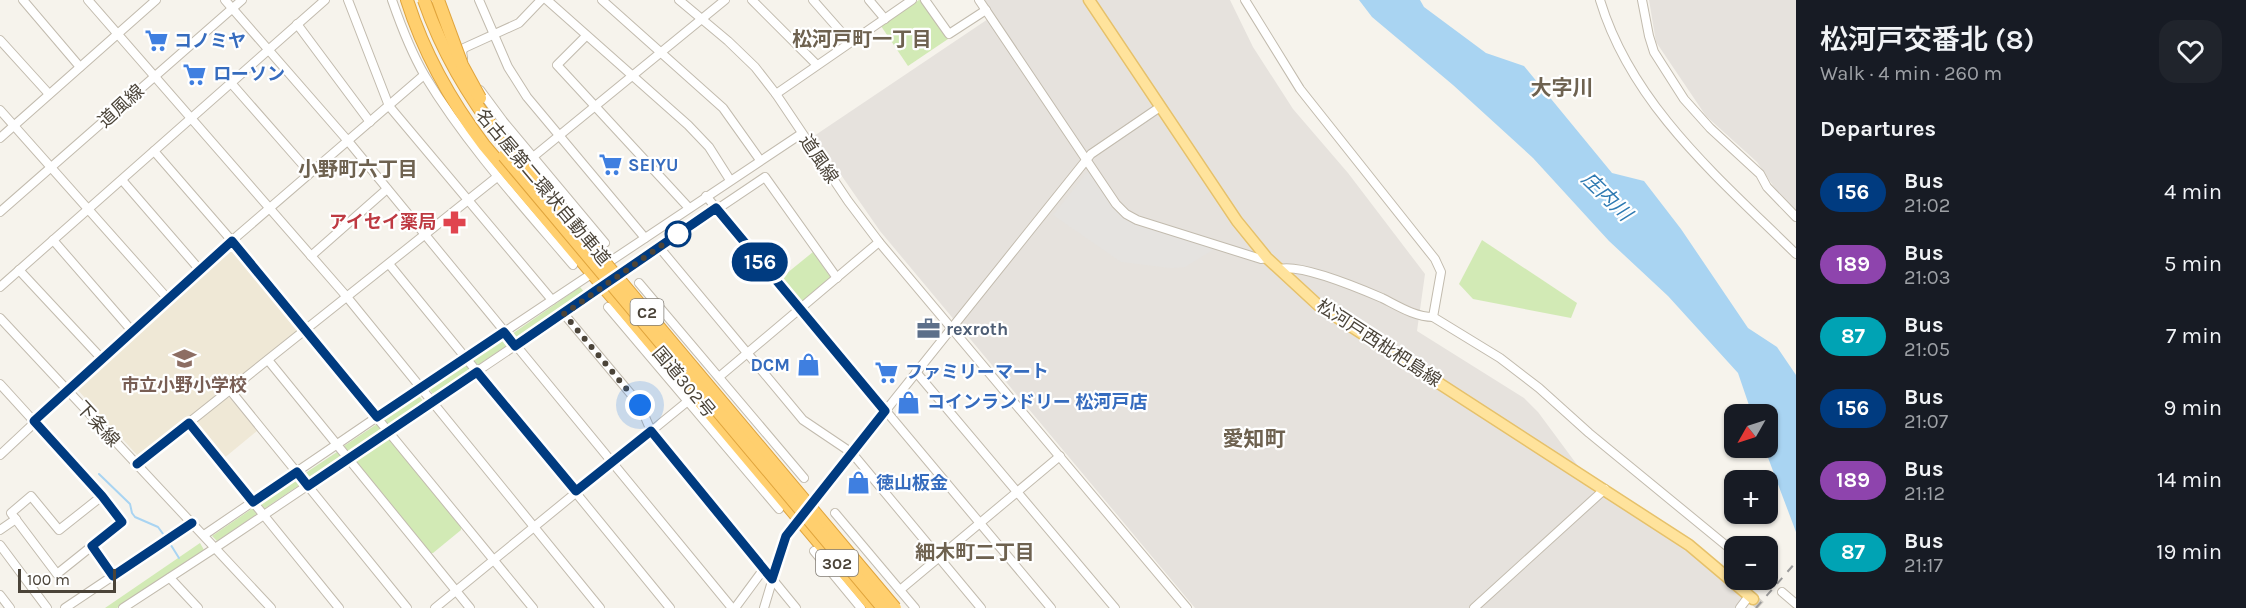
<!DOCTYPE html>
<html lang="en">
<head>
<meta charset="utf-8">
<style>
  body { margin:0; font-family:Karla,"Noto Sans JP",sans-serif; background:#20242c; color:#f1f3f6; height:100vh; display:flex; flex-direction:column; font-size:22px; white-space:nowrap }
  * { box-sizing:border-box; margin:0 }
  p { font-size:20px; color:#9ea1a6 }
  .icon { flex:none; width:33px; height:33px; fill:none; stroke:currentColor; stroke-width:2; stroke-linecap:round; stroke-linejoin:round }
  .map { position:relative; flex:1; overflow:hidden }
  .sheet { display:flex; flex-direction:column; background:#171b24; width:450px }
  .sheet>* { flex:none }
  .badge { padding:0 12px; border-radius:20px; font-size:21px; line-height:39px }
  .needle { width:39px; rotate:231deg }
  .fabs { position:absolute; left:1724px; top:404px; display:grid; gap:12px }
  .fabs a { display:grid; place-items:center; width:54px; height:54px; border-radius:12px; background:#171b24; box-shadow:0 2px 4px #0004; font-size:30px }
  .scale { position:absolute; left:18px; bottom:15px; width:98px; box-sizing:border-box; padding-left:6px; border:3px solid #4b4439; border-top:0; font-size:16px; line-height:21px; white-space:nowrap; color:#4b4439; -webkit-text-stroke:4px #fff; paint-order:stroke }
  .you { position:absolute; width:30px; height:30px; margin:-15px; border:4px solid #fff; border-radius:50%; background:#1a73e8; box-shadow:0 0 0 9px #1a73e833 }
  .map>.badge { position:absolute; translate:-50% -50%; box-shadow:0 0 0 3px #fff }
  h2 { padding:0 24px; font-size:22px; line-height:54px }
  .round { display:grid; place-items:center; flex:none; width:63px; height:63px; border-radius:18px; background:#20242c }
  .head { display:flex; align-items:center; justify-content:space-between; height:102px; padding:0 24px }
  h1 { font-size:28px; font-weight:600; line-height:45px }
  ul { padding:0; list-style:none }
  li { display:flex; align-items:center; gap:18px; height:72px; padding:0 24px }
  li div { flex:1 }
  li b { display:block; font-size:22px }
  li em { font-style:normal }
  li .badge { min-width:66px; font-weight:700; text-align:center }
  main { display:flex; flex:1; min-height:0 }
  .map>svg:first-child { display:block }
  .industrial { fill:#e6e2dd }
  .education { fill:#efe8d6 }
  .green { fill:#d2eab5 }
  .parking { fill:#e5e3e0 }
  .water { fill:#a9d4f2 }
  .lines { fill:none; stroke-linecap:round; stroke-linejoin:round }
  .stream { stroke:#a9d4f2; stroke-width:2 }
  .major-tunnel { stroke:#d4d0c8; stroke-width:10; stroke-dasharray:10 5; stroke-linecap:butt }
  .minor-casing { stroke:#c2bbae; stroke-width:10 }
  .major-casing { stroke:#e6c16a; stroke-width:13 }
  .highway-casing { stroke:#e0a43c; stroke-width:14 }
  .minor { stroke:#fff; stroke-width:8 }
  .major { stroke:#ffe39c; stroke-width:10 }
  .highway { stroke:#ffcf6e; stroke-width:12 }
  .rail { stroke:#9a9a9a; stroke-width:2; stroke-dasharray:8 8; stroke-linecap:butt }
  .highway-bridge-casing { stroke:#e0a43c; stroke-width:14; stroke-linecap:butt }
  .highway-bridge { stroke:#ffcf6e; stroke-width:12 }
  .line-casing { stroke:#fff; stroke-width:14 }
  .line { stroke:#003b80; stroke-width:9 }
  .walk { stroke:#4b4439; stroke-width:6; stroke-dasharray:0 10.8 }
  .stop-dot { fill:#fff; stroke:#003b80; stroke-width:3 }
  .labels { text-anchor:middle; stroke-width:4.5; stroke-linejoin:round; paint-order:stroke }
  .shield { fill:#fff; stroke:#817c74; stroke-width:1.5 }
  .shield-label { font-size:16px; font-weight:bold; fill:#4b4439 }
  .shop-label { font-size:18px; font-weight:bold; fill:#366cbe; stroke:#fff; text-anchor:start }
  .street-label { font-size:18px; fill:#4b4439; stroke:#fff }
  .health-label { font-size:18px; font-weight:bold; fill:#be3a42; stroke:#fff; text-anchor:end }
  .service-label { font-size:18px; font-weight:bold; fill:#4e5e75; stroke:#fff; text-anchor:start }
  .education-label { font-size:18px; font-weight:bold; fill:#785e54; stroke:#fff }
  .neighbourhood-label { font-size:20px; font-weight:bold; fill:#6e6250; stroke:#fff }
  .water-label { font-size:20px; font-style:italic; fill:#2e7ab2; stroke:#fff }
  .quarter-label { font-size:21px; font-weight:bold; fill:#6e6250; stroke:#fff }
</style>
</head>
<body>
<main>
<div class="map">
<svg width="1796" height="608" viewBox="0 0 1796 608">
  <rect width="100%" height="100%" fill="#f6f3ec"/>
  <g class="industrial">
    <polygon points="985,0 1230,0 1253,47 1293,109 1348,173 1425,274 1417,331 1524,398 1538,412 1595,489 1687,549 1743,597 1737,608 1195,608 880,231 814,136 994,15"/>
    <polygon points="1649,0 1796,0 1796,211 1776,190 1757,162 1706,116 1656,42"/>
  </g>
  <g class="education">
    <polygon points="230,249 234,249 297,328 297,331 140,456 137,455 76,388"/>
    <polygon points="227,398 230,398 257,431 223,459 196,425 196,422"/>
  </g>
  <g class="green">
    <polygon points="919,0 922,0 948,39 908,66 881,26"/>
    <polygon points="1482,240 1577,303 1571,318 1473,299 1459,284"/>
    <polygon points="813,252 831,278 801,303 781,278"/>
    <polygon points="580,287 585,293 516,339 512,334"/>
    <polygon points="505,339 509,344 478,365 473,360"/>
    <polygon points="466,365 470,370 433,394 429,389"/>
    <polygon points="419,396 423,401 389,425 384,420"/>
    <polygon points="377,424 381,430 349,452 344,446"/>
    <polygon points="385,438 389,439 461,527 461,530 433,553 431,553 356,461 357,458"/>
    <polygon points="337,452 341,457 308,479 304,474"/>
    <polygon points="296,479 301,484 264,509 260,504"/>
    <polygon points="253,508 257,514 217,541 212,536"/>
    <polygon points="200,543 204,550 117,608 105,608"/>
  </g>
  <polygon class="parking" points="1088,171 1091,171 1118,210 1216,248 1185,267 1169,268 1121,262 1053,215"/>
  <polygon class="water" points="1359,0 1420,0 1424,7 1486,53 1524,66 1612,173 1644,181 1681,229 1748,328 1777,347 1796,375 1796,532 1764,447 1767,447 1767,414 1752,414 1738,373 1668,296 1609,241 1533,158 1453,85 1372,17"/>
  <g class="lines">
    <g class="stream">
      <polyline points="99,474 130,504 132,513 135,517 158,527 166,538"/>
      <polyline points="169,542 179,558"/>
    </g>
    <polyline class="major-tunnel" points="1753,599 1763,608"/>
    <defs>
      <g id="minor">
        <polyline points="23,0 80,67"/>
        <polyline points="88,0 347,297 600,608"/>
        <polyline points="225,0 348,141 732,608"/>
        <polyline points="348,0 389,106 552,300"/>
        <path d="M392,0C401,26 411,52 425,76C467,145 521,204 573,265"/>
        <polyline points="479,0 508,67 527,97 645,238"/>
        <polyline points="547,0 688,125 709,147 730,180"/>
        <polyline points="602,0 723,108 760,160"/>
        <polyline points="679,0 728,41 755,67 776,94 848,201 879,242 1187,608"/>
        <polyline points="752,0 817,65"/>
        <polyline points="813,0 850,42"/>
        <polyline points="869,0 885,19"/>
        <polyline points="925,0 949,34 986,10"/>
        <polyline points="979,0 1116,204 1126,214 1137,220 1261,259 1267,258"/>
        <polyline points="1245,0 1300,89 1435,259 1441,272 1433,317 1500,358 1539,388 1589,433 1734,552"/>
        <path d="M1600,0C1632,106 1720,179 1796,254"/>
        <polyline points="1642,0 1649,36 1654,52 1684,99 1710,128 1760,174 1767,187 1796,217"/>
        <polyline points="297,24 370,122"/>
        <polyline points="586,36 557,65 689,208"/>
        <polyline points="0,40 49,94"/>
        <polyline points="463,58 462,52 464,48 519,23 541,0"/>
        <polyline points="231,83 310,173"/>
        <polyline points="480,90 503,121 605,243"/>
        <polyline points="776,94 912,0"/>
        <polyline points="0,110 168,299"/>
        <polyline points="0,138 156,0"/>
        <polyline points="154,151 232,241 533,608"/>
        <polyline points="533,157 725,0"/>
        <polyline points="122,180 199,269"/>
        <polyline points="706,196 1051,608"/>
        <polyline points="0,212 242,0"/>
        <polyline points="53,240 132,331"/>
        <polyline points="659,247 803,420 852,453 981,608"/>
        <polyline points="311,256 387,189"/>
        <polyline points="389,264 670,608"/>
        <path d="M1280,269C1301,264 1361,289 1382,298C1398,306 1415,317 1433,317"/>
        <polyline points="19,270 102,359"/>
        <polyline points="615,278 765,177 837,278"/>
        <polyline points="639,283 804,478"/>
        <polyline points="0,287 325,0"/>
        <polyline points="608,307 779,509"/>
        <polyline points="564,314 640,405 651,431 796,608"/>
        <polyline points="0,318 271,608"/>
        <polyline points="268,360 470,608"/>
        <polyline points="916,372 1115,608"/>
        <polyline points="719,377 879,242"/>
        <polyline points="0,384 102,496 122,522 57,574 11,513 31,496 59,530 102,496"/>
        <polyline points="230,390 407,608"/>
        <polyline points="189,423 339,608"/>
        <polyline points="0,455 199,269 424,75"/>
        <polyline points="137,464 497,177"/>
        <polyline points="835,513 915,608"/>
        <polyline points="0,530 16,519"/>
        <polyline points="204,535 377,417 801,134"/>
        <polyline points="0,545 47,608"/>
        <polyline points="92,546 113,576"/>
        <polyline points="814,551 861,608"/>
        <polyline points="170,578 198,608"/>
        <polyline points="1767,579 1771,582"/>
        <polyline points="900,590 1060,456"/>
        <polyline points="1782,592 1796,604"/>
        <polyline points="0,595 10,608"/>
        <polyline points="65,608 192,523"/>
        <polyline points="123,608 215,548 605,285"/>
        <polyline points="435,608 688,401"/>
        <polyline points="735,608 763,570"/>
        <polyline points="764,608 784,541 799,519 1091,154 1160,107"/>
        <polyline points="1474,608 1605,489"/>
        <polyline points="1740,608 1749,596"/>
      </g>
      <polyline id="major" points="1089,0 1237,221 1267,258 1318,305 1689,545 1753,599"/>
      <path id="highway" d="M407,0C424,54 450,100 484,145L874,608"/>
    </defs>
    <use href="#minor" class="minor-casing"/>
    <use href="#major" class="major-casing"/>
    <use href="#highway" class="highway-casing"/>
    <use href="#minor" class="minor"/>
    <use href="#major" class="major"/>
    <use href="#highway" class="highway"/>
    <polyline class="rail" points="1756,608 1796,562"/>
    <defs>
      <g id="highway-bridge">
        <path d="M424,0C442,52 468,95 501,139L895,608"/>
        <polyline points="438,0 462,65 480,98"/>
        <polyline points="504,156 883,608"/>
      </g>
    </defs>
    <use href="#highway-bridge" class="highway-bridge-casing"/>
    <use href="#highway-bridge" class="highway-bridge"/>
  </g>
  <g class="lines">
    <defs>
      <polyline id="line" points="137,464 189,423 253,502 297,472 308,486 477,372 576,491 651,431 772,579 786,536 885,411 716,208 515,346 504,332 377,417 232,241 34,421 102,496 122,522 92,546 113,576 192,523"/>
    </defs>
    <use href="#line" class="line-casing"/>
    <use href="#line" class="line"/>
    <polyline class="walk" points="640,405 564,314 678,234"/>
  </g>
  <defs>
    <symbol id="supermarket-bare" viewBox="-9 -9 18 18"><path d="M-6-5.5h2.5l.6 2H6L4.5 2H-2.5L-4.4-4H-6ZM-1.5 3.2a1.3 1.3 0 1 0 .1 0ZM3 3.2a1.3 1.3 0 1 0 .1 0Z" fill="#3f7fe0" stroke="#fff" stroke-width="2.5" paint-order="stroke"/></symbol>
    <symbol id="pharmacy-bare" viewBox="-9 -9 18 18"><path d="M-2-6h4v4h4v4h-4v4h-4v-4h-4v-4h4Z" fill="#e0444e" stroke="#fff" stroke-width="2.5" paint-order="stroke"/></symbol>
    <symbol id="office-bare" viewBox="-9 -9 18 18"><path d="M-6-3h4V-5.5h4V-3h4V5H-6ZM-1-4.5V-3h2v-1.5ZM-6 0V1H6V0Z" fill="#5c6f8a" stroke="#fff" stroke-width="2.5" paint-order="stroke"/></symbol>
    <symbol id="school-bare" viewBox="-9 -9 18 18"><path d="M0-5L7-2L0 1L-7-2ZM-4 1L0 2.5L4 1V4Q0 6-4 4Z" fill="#8d6e63" stroke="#fff" stroke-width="2.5" paint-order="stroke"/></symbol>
    <symbol id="shop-bare" viewBox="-9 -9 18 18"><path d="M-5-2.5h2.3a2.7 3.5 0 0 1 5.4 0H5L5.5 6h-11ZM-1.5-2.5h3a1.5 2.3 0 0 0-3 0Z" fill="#3f7fe0" stroke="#fff" stroke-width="2.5" paint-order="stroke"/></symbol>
  </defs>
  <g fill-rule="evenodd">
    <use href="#supermarket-bare" x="140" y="24" width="33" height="33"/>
    <use href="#supermarket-bare" x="178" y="58" width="33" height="33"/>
    <use href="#supermarket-bare" x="594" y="148" width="33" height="33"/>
    <use href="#pharmacy-bare" x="438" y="206" width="33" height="33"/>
    <use href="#office-bare" x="912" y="312" width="33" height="33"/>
    <use href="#school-bare" x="168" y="342" width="33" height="33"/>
    <use href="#shop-bare" x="792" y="348" width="33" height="33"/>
    <use href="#supermarket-bare" x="870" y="356" width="33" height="33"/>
    <use href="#shop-bare" x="892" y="386" width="33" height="33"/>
    <use href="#shop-bare" x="842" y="466" width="33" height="33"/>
  </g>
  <circle class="stop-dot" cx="678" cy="234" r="12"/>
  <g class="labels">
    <g class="shield">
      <rect x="630.5" y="299" width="33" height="26" rx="4.5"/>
      <rect x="816" y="550" width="42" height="26" rx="4.5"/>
    </g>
    <g class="shield-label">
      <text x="647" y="318">C2</text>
      <text x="837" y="569">302</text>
    </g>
    <g class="shop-label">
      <text x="174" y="47">コノミヤ</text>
      <text x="213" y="80">ローソン</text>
      <text x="628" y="171">SEIYU</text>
      <text x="790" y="371" text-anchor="end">DCM</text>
      <text x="905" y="378">ファミリーマート</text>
      <text x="927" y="408">コインランドリー 松河戸店</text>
      <text x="876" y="489">徳山板金</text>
    </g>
    <g class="street-label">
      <text transform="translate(121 106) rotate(-42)" y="6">道風線</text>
      <text transform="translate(819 159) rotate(56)" y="6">道風線</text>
      <text transform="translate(543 187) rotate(50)" y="6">名古屋第二環状自動車道</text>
      <text transform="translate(1379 343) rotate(33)" y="6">松河戸西枇杷島線</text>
      <text transform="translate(684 382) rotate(50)" y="6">国道302号</text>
      <text transform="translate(98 424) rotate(47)" y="6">下条線</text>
    </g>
    <g class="health-label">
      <text x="436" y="228">アイセイ薬局</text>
    </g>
    <g class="service-label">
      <text x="946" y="335">rexroth</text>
    </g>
    <g class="education-label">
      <text x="184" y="391">市立小野小学校</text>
    </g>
    <g class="neighbourhood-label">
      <text x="862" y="46">松河戸町一丁目</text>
      <text x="358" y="176">小野町六丁目</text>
      <text x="975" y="559">細木町二丁目</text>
    </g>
    <g class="water-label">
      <text transform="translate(1607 196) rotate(44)" y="7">庄内川</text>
    </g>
    <g class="quarter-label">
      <text x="1562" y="95">大字川</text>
      <text x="1254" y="446">愛知町</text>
    </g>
  </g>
</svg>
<div class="fabs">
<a><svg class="needle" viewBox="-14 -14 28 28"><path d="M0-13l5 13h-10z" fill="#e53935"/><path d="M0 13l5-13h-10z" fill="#9ea1a6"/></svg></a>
<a>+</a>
<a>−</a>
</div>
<div class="scale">100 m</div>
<div class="you" style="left:640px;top:405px"></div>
<b class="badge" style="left:760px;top:262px;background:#003b80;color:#fff">156</b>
</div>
<section class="sheet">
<div class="head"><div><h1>松河戸交番北 (8)</h1><p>Walk · 4 min · 260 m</p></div><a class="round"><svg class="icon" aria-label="heart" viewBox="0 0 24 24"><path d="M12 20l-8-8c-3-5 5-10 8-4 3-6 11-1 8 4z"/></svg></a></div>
<h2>Departures</h2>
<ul>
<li><span class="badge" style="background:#003b80;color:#fff">156</span><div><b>Bus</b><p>21:02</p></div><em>4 min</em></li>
<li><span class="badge" style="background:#8e44ad;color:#fff">189</span><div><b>Bus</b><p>21:03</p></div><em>5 min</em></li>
<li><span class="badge" style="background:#00a3b4;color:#fff">87</span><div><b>Bus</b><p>21:05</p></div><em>7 min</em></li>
<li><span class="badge" style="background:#003b80;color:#fff">156</span><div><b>Bus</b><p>21:07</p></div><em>9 min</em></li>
<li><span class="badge" style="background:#8e44ad;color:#fff">189</span><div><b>Bus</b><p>21:12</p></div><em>14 min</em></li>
<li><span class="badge" style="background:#00a3b4;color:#fff">87</span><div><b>Bus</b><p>21:17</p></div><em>19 min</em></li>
</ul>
</section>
</main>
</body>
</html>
